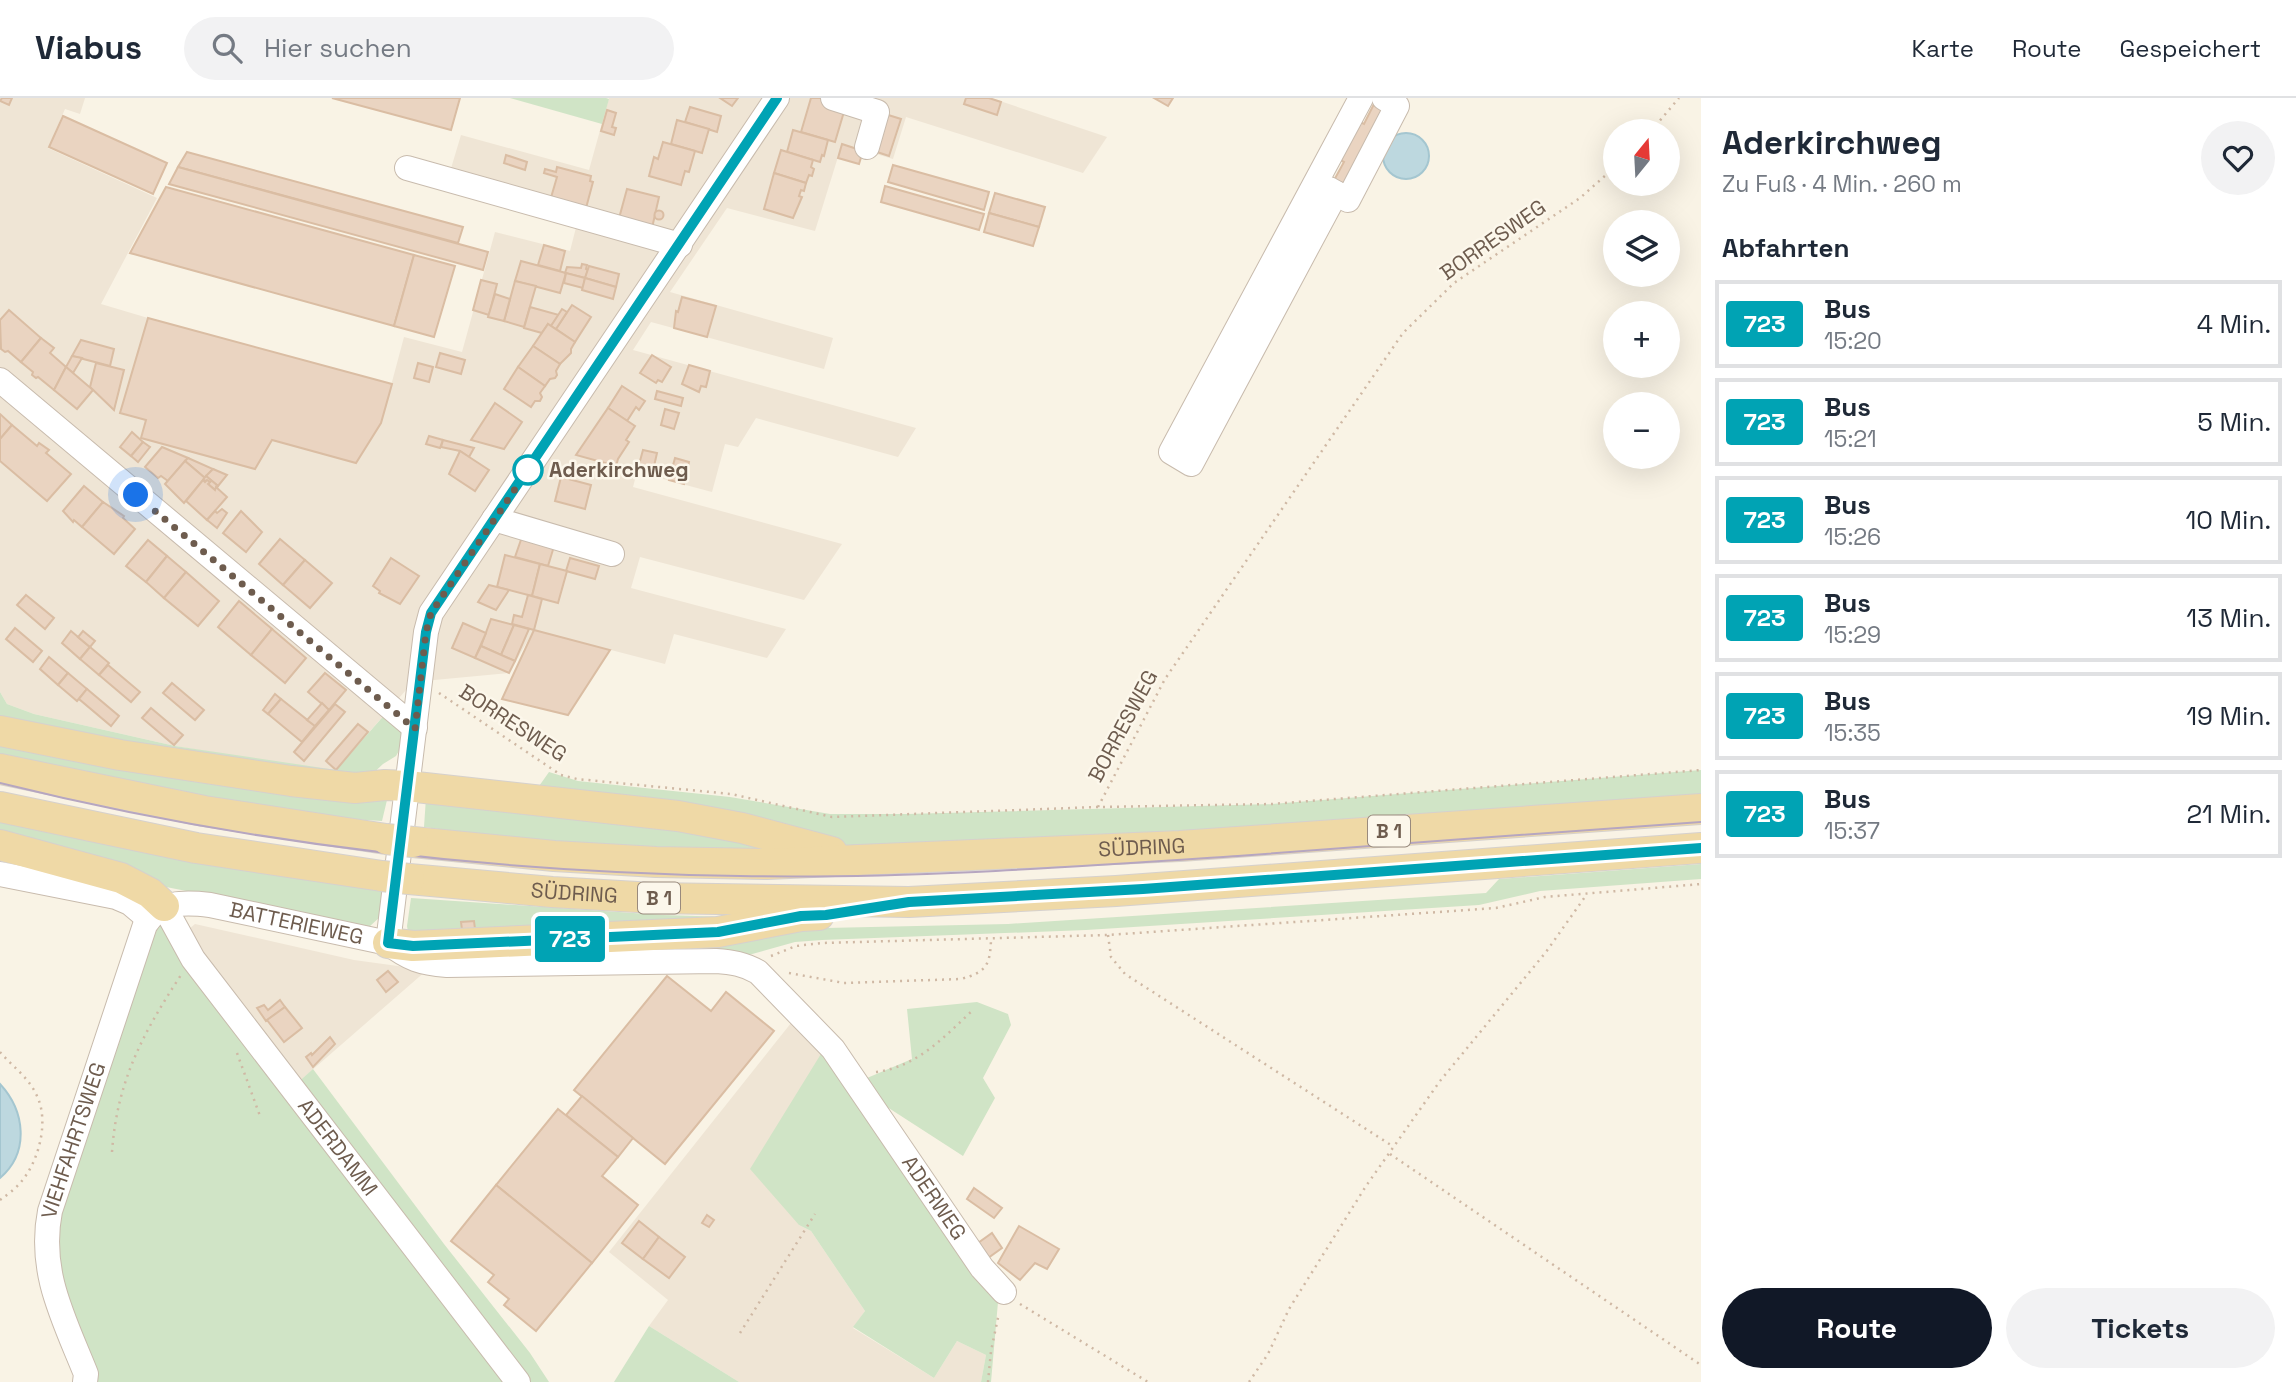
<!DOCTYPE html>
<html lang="de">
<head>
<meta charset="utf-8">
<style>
  body { margin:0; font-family:"Space Grotesk",sans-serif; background:#f2f2f3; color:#1f2937; height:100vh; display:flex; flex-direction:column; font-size:26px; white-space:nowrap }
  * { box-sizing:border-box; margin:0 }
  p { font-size:23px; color:#747a83 }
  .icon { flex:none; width:38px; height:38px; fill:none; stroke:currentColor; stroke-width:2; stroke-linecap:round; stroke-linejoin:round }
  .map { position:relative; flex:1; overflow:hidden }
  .details { display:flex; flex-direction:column; background:#fff; width:595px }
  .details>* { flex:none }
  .badge { padding:0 14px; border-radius:5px; font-size:24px; line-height:46px }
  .needle { width:46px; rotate:18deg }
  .tools { position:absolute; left:1603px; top:21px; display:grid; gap:14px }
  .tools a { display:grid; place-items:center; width:77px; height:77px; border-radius:50%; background:#fff; box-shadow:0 7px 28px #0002; font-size:35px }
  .you { position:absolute; width:35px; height:35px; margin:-18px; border:5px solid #fff; border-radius:50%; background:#1a73e8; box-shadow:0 0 0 10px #1a73e833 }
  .map>.badge { position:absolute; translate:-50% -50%; box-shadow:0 0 0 4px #fff }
  h2 { padding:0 21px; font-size:26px; line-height:63px }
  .round { display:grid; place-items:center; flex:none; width:74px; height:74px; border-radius:37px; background:#f2f2f3 }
  .summary { display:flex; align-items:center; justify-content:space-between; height:119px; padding:0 21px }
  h1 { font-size:33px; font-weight:600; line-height:52px }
  .action { display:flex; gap:14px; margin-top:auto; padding:14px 21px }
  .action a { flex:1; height:80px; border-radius:42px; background:#111827; color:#fff; font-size:28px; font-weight:600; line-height:80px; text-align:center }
  .action a+a { background:#f2f2f3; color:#1f2937 }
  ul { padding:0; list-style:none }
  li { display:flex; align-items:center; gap:21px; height:88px; margin:0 14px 10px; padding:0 7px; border:4px solid #e0e1e3; border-radius:0px }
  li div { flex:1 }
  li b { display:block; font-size:26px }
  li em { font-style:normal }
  li .badge { min-width:77px; font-weight:700; text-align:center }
  header { display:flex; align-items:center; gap:42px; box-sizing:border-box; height:98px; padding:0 35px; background:#fff; border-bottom:2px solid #e0e1e3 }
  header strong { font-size:33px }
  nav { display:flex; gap:38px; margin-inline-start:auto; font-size:24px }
  .search { width:490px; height:63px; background:#f2f2f3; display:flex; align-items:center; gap:18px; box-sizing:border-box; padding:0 24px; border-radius:38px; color:#747a83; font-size:26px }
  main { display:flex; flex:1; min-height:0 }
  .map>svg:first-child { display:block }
  .residential { fill:#efe5d5 }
  .green { fill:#d0e4c6 }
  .water { fill:#bdd8df; stroke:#a4c6d0; stroke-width:2 }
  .building { fill:#ead4c1; stroke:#dabda3; stroke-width:2 }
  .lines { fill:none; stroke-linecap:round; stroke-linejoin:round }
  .minor-casing { stroke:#c8bbad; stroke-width:26 }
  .major-casing { stroke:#d6d1cd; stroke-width:32 }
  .path { stroke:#cfb8a4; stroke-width:2.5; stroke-dasharray:2 5; stroke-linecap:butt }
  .minor { stroke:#fff; stroke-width:24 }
  .major { stroke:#efd9a6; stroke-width:30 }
  .tram { stroke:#b6a6c0; stroke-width:2 }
  .major-bridge-casing { stroke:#d6d1cd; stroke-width:32; stroke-linecap:butt }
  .major-bridge { stroke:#efd9a6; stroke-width:30 }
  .line-casing { stroke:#fff; stroke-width:16 }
  .line { stroke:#00a3b4; stroke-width:10 }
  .walk { stroke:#6e5c4e; stroke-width:7; stroke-dasharray:0 12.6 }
  .stop-dot { fill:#fff; stroke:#00a3b4; stroke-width:3.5 }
  .labels { text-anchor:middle; stroke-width:5; stroke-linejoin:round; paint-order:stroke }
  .shield { fill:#fcf7eb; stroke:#998a7d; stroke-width:2 }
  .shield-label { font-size:19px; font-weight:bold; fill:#6e5c4e }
  .street-label { font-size:21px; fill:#6e5c4e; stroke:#fcf7eb }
  .stop-label { font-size:21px; font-weight:bold; fill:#6e5c4e; stroke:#fcf7eb; text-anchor:start }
</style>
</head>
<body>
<header>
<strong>Viabus</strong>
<div class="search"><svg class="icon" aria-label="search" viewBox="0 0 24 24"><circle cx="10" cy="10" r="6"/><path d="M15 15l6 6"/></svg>Hier suchen</div>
<nav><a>Karte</a><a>Route</a><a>Gespeichert</a></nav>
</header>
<main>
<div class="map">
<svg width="1701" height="1284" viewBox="0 0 1701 1284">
  <rect width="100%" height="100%" fill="#f9f3e5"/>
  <g class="residential">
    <polygon points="0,0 85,0 80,16 65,11 48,50 157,100 101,206 148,220 120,315 146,322 141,340 254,371 272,342 356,365 381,325 404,239 462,254 495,134 570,153 580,114 449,77 461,37 589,72 609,0 991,0 1107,39 1083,75 906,19 893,61 842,46 815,133 727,110 670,194 833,240 824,271 651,224 633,252 916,330 898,359 756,320 738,349 725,346 712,394 637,374 633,389 842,446 804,502 640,459 631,490 786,531 767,560 674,536 665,566 534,532 509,575 413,584 336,672 283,666 175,648 34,616 7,606 0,594"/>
    <polygon points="195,826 354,862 427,872 295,987 196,859 189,831"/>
    <polygon points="795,920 824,951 799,1127 811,1133 865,1213 853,1230 934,1280 957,1243 986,1257 981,1284 739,1284 649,1228 668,1202 609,1154"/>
  </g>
  <g class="green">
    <polygon points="510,0 606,0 609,1 602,26"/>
    <polygon points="0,594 7,606 34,616 175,648 336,672 387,614 400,624 405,642 396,658 383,666 368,680 387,702 382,723 284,717 0,660"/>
    <polygon points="1701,672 1701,702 869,756 554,747 424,729 427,685 537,691 549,674 578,683 730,699 830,716 907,716 1272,706"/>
    <polygon points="0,718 383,785 381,818 369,829 161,788 0,773"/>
    <polygon points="1701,766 1701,781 1540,793 1479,807 1086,832 822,842 795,844 745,858 476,862 780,831 1008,826 1486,795 1499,781"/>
    <polygon points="411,800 663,817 762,820 408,834 407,828"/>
    <polygon points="161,825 513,1284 98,1284 55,1172 54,1128 149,837"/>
    <polygon points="977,904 1008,916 1011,927 983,980 995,1000 963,1058 867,996 863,987 867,980 912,961 907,911"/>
    <polygon points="824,951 998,1204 991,1284 981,1284 986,1257 957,1243 934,1280 853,1229 865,1213 811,1133 799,1127 750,1071"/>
    <polygon points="313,971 444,1146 530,1255 549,1284 524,1284 295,987"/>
    <polygon points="649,1228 739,1284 614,1284"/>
  </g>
  <g class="water">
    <circle cx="1406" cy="58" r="23"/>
    <path d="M0,986C25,1013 30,1054 0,1080Z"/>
  </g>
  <g class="building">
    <polygon points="2,0 12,0 9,7 0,3"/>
    <polygon points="332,0 460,0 451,32"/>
    <polygon points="720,0 738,0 732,8"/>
    <polygon points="811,0 822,0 846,7 835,44 801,34"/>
    <polygon points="966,0 989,0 1001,4 997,17 964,6"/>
    <polygon points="1154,0 1173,0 1168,8"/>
    <polygon points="1374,6 1388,14 1347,92 1333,84 1344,64 1336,60 1356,22 1364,26"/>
    <polygon points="690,9 721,18 717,34 685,24"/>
    <polygon points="607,12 616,15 612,29 616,30 614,37 601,33"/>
    <polygon points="885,16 901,21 889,58 874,53"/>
    <polygon points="63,18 167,65 153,96 49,49"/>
    <polygon points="677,22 709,31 702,55 671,46"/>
    <polygon points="793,32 828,42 824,58 822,57 820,64 787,54"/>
    <polygon points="663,44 695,53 689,74 685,73 681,87 649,78 654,59 658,61"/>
    <polygon points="842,46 863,53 859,66 838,60"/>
    <polygon points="781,52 813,62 811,69 814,71 812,78 809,77 806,85 774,75"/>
    <polygon points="187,54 463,129 458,145 178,69"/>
    <polygon points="506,57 527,64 525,72 504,65"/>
    <polygon points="893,67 989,94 984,112 888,84"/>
    <polygon points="178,69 488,154 483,172 169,86"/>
    <polygon points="557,69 591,78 590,83 593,84 586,110 550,103 557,79 544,75 545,71 556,74"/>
    <polygon points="774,75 806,85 804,93 801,92 799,98 802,99 793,120 764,111"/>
    <polygon points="885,88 984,116 979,132 881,104"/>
    <polygon points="166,89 414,157 394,228 130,155"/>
    <polygon points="627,91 659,99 652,130 618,124"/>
    <polygon points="995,95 1045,109 1039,129 989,115"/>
    <circle cx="659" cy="117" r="4.5"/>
    <polygon points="989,115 1039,129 1033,148 984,134"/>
    <polygon points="544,147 565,153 560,173 538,167"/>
    <polygon points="414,157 455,168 434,239 394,228"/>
    <polygon points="521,163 566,175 560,195 515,183"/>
    <polygon points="582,166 587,167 586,171 588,172 585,180 565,175 567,169 581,170"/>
    <polygon points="589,168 619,176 616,189 585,180"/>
    <polygon points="566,175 585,180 583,190 564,185"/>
    <polygon points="585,180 616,189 613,201 582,192"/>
    <polygon points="481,182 497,186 489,217 473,212"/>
    <polygon points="515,183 536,188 524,229 504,223"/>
    <polygon points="495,196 510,201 504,223 488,219"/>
    <polygon points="682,199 716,208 707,239 674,230 676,213 678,214"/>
    <polygon points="572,207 591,219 575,244 556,231"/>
    <polygon points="530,209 559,217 551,228 548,226 542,235 524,230"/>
    <polygon points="562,211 567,214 556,231 551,228"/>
    <polygon points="9,212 41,240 21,264 8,253 5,254 1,251 0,222"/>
    <polygon points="148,220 392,286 381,325 356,365 272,342 255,371 141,340 146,322 120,315"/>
    <polygon points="548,226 575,244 571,251 571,255 560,266 533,248"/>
    <polygon points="41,240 54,250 50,255 66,269 54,292 38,279 36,280 32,277 33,274 21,264"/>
    <polygon points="81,242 114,251 110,268 72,258"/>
    <polygon points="533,248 560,266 556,273 557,277 555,280 550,281 545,288 518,269"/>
    <polygon points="440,255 465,262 461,276 436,269"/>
    <polygon points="652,257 671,269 662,284 658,282 656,285 640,275"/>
    <polygon points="72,258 82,260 73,275 66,269"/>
    <polygon points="96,265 124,272 114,312 90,289"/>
    <polygon points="418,265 433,269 429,284 414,280"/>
    <polygon points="689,267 710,273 706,289 701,288 699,294 682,286"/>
    <polygon points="66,269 93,292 77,311 54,292"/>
    <polygon points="518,269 545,288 540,295 542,299 540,303 535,303 531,309 504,291"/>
    <polygon points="622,288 645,303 639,312 636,309 627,323 608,310"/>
    <polygon points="657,293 683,300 681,308 655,301"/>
    <polygon points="495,305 522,324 504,351 471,342"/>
    <polygon points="608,310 635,328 626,342 629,344 618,361 616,368 576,357"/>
    <polygon points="665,311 679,315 674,331 661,327"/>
    <polygon points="0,316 12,327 0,341"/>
    <polygon points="12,327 37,348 39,345 49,352 46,355 71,376 47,403 0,363 0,341"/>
    <polygon points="132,334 143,344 131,358 120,349"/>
    <polygon points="429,338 443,342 440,350 426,346"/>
    <polygon points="443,342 474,350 469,359 460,353 441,349"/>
    <polygon points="143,344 150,349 138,364 131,358"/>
    <polygon points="162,349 188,360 168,383 161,378 158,380 145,369"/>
    <polygon points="643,352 657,355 652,377 637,374"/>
    <polygon points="460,353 489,372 475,393 449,376"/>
    <polygon points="188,360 213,371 205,380 185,363"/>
    <polygon points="675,360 689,364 684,386 669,382"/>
    <polygon points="185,363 205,380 184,405 165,386"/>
    <polygon points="213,371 227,377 218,388 206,378"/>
    <polygon points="206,378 218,388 215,392 208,386 210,384 203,382"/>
    <polygon points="561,379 591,387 585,411 555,403"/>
    <polygon points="203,382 205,384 207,382 210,384 208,386 215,392 216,389 227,399 207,422 186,403"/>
    <polygon points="84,388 103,404 82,429 74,422 73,424 63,413"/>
    <polygon points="103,404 124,418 123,420 135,431 114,456 82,429"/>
    <polygon points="222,411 227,415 217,430 207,422 215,413 217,415"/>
    <polygon points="241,413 262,434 246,454 223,435"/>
    <polygon points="523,436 555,445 548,468 515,459"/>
    <polygon points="280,441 305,462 283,487 259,466"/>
    <polygon points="148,442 167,458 146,484 126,468"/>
    <polygon points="505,457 540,466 532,498 497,489"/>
    <polygon points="167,458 186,474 164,500 146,484"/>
    <polygon points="391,460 419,478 400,506 379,495 380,493 373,488"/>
    <polygon points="570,460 599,468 595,481 566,473"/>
    <polygon points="305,462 332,485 310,510 283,487"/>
    <polygon points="540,466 567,473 558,505 532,498"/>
    <polygon points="186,474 219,503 198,528 164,500"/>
    <polygon points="489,487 509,492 496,512 478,504"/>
    <polygon points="26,497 54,520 45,531 17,507"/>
    <polygon points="528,497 542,501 534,532 512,526 514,517 522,519"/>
    <polygon points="239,503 272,531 251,557 218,529"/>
    <polygon points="491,521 514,527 501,557 481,548"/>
    <polygon points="463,525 486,535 475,560 452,550"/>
    <polygon points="514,527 529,531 515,563 501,557"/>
    <polygon points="15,530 42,553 33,564 6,541"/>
    <polygon points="272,531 306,560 285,585 251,557"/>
    <polygon points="534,532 610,552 568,617 502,601"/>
    <polygon points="71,533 90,549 80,561 62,545"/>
    <polygon points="83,533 95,543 90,549 78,539"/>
    <polygon points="481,548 515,563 509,575 475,560"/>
    <polygon points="90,549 109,565 99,577 80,561"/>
    <polygon points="49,559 68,575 58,587 40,571"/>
    <polygon points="108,567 140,594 131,604 99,577"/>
    <polygon points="68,575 87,591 77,603 58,587"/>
    <polygon points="325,575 346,592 329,612 308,594"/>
    <polygon points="172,585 204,612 195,622 163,595"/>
    <polygon points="87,591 119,618 111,628 79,601"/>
    <polygon points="275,596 281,601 268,616 263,612"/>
    <polygon points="281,601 315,628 302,644 268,616"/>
    <polygon points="322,605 329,612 315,628 307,622"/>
    <polygon points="335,606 345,614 304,663 294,654"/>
    <polygon points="151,610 183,637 174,647 142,620"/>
    <polygon points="358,626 368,634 336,672 326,663"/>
    <polygon points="474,823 475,831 462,832 461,824"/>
    <polygon points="388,873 398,884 386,894 377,882"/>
    <polygon points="667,878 711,913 726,894 774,933 665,1066 574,992"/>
    <polygon points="280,902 285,909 266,923 257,910 264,907 268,912"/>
    <polygon points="285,909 302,930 284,944 267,922"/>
    <polygon points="330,939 335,946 313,969 306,959 311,955 312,957"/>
    <polygon points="582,998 633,1040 618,1059 566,1017"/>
    <polygon points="558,1011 618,1059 602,1078 638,1107 592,1165 496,1087"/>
    <polygon points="496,1087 592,1165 536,1233 504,1207 509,1201 488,1184 494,1177 451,1143"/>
    <polygon points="974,1090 1002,1110 994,1120 967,1101"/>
    <polygon points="707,1117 714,1122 709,1129 702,1125"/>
    <polygon points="639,1123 659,1139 643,1161 622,1145"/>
    <polygon points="1019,1128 1059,1151 1047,1171 1035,1165 1020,1182 998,1165"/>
    <polygon points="992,1135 1002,1150 988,1160 978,1145"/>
    <polygon points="659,1139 685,1159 669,1180 643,1161"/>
  </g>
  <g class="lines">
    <defs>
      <g id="minor">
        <polyline points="833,0 877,14 867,49"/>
        <polyline points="407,70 680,147"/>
        <polyline points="1329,91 1348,102 1397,8 1384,0"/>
        <polyline points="1336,95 1191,366 1171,354 1361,0"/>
        <polyline points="0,282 415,630"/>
        <polyline points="494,421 612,456"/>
        <polyline points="0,776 116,799 130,805 149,821"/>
        <path id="s1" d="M164,808L193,861L518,1284"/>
        <polyline points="388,845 426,534 431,515 777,0"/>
        <path id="s2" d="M85,1284L86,1276C64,1221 38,1174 50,1113L145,827C160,803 184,804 210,807L388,845C409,861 421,865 447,867L716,863C732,864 744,866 758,874L833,951L982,1170L1004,1194"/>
      </g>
      <g id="major">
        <polyline points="0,633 120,657 291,683 355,690 385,687 407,688 678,718 742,730 832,754"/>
        <polyline points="0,671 204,713 386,741"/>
        <polyline points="0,709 196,750 382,778"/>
        <path id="s3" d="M413,744L554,758L656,764L767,766L1180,748L1701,711"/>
        <polyline points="0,747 121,780 150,795 164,808"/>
        <path id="s4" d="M409,781L552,794L654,800L909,804L1116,793L1701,750"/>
        <polyline points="388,845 413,848 718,834 801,818 819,817"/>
      </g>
    </defs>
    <use href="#minor" class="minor-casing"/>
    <use href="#major" class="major-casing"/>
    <g class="path">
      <polyline points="1651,33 1679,0"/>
      <polyline points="439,595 561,677 577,681 731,696 832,719 1098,709 1272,706 1701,672"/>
      <polyline points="1098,709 1165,581 1403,235 1454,185 1580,100 1615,69"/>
      <polyline points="1108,837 1111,859 1125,876 1394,1049"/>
      <polyline points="771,858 796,848 822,845 1108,837 1496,810 1545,799 1701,786"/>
      <path d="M789,875L844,885L961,881C986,874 990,868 991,842"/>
      <path d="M0,954C12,968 28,979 36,996C50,1022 39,1063 21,1084C15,1091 7,1097 0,1102"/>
      <polyline points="237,955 260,1018"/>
      <path d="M876,974C917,969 944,939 973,912"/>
      <path d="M112,1054C117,983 143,935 181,877"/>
      <polyline points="1390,1056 1701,1267"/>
      <polyline points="1020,1206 1148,1284"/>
      <polyline points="740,1235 815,1116"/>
      <polyline points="988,1284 991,1253 999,1215"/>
      <polyline points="1249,1284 1268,1256 1289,1211 1366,1088 1440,983 1546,854 1587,796"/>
    </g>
    <use href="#minor" class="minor"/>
    <use href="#major" class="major"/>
    <path class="tram" d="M0,685C241,745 492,774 740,778C906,781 1073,769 1238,758C1392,746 1547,735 1701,724"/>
    <defs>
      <g id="major-bridge">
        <polyline points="386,741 413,744"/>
        <polyline points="382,778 409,781"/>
      </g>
    </defs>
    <use href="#major-bridge" class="major-bridge-casing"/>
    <use href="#major-bridge" class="major-bridge"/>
  </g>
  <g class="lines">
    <defs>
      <polyline id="line" points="777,0 431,515 426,534 388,845 413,848 718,834 801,818 826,817 909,804 1143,791 1701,750"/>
    </defs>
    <use href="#line" class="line-casing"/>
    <use href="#line" class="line"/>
    <polyline class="walk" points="136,397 415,631 426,534 431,515 528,372"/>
  </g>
  <circle class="stop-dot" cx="528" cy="372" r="14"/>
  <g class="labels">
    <g class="shield">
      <rect x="1368" y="717.5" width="42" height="31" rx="5"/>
      <rect x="638" y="784.5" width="42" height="31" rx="5"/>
    </g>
    <g class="shield-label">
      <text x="1389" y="740">B 1</text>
      <text x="659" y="807">B 1</text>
    </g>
    <g class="street-label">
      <text transform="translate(1493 142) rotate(-35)" y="7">BORRESWEG</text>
      <text transform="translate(513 625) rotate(33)" y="7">BORRESWEG</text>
      <text transform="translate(1123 628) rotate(-62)" y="7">BORRESWEG</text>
      <text dy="7" stroke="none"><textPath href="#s3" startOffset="730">SÜDRING</textPath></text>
      <text dy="7" stroke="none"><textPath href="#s4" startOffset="166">SÜDRING</textPath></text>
      <text dy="7" stroke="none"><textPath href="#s2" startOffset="640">BATTERIEWEG</textPath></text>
      <text dy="7" stroke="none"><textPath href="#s2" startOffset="252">VIEHFAHRTSWEG</textPath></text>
      <text dy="7" stroke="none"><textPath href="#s1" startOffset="298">ADERDAMM</textPath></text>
      <text dy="7" stroke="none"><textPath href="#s2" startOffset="1398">ADERWEG</textPath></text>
    </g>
    <g class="stop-label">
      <text x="549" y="379">Aderkirchweg</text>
    </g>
  </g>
</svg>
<div class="tools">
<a><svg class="needle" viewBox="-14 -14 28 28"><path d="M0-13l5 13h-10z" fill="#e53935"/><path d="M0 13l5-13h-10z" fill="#747a83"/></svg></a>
<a><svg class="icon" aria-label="layers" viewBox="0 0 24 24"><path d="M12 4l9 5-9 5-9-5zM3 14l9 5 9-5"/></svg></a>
<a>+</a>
<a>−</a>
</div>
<div class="you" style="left:136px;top:397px"></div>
<b class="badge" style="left:570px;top:841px;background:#00a3b4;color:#fff">723</b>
</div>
<section class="details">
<div class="summary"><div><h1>Aderkirchweg</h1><p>Zu Fuß · 4 Min. · 260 m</p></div><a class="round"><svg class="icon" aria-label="heart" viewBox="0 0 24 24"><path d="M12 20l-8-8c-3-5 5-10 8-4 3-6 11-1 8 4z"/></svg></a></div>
<h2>Abfahrten</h2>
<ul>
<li><span class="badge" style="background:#00a3b4;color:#fff">723</span><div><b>Bus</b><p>15:20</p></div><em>4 Min.</em></li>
<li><span class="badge" style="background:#00a3b4;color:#fff">723</span><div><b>Bus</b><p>15:21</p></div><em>5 Min.</em></li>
<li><span class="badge" style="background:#00a3b4;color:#fff">723</span><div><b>Bus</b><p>15:26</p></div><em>10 Min.</em></li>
<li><span class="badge" style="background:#00a3b4;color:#fff">723</span><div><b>Bus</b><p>15:29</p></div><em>13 Min.</em></li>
<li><span class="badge" style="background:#00a3b4;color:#fff">723</span><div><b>Bus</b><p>15:35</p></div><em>19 Min.</em></li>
<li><span class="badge" style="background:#00a3b4;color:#fff">723</span><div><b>Bus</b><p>15:37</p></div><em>21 Min.</em></li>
</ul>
<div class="action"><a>Route</a><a>Tickets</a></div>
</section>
</main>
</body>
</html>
